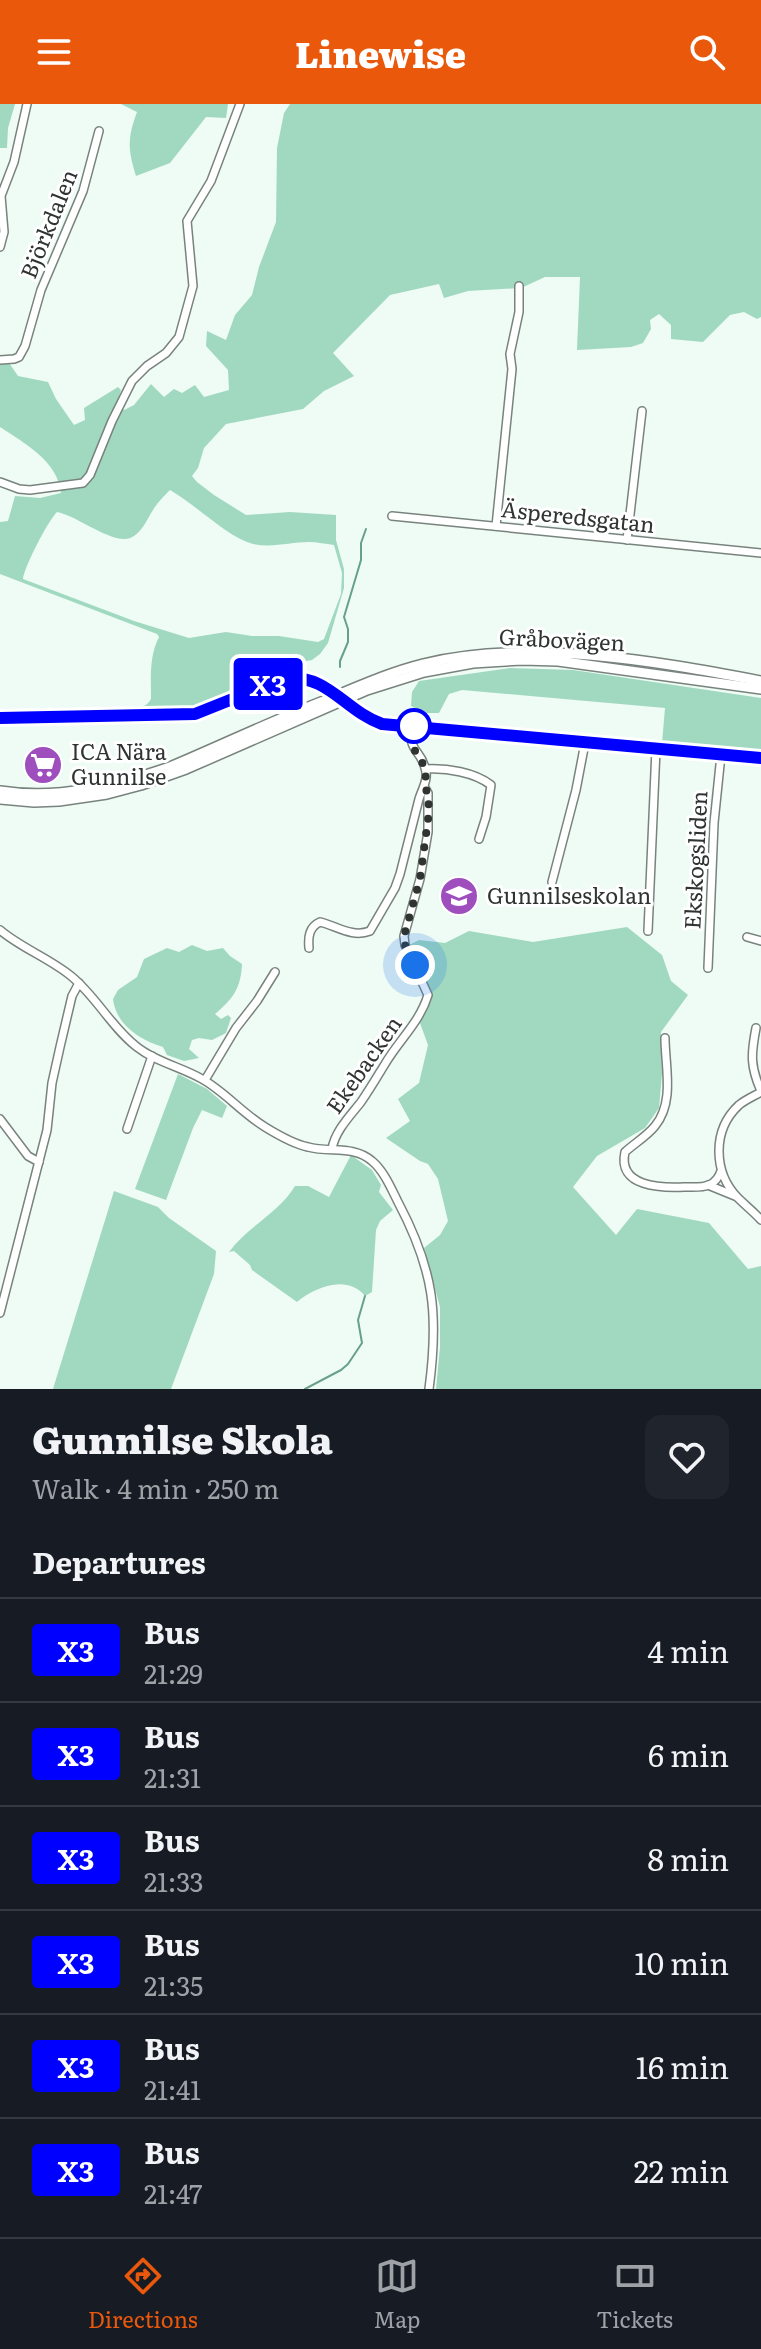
<!DOCTYPE html>
<html lang="en">
<head>
<meta charset="utf-8">
<style>
  body { margin:0; font-family:Literata,serif; background:#20242c; color:#f1f3f6; height:100vh; display:flex; flex-direction:column; font-size:30px; white-space:nowrap }
  * { box-sizing:border-box; margin:0 }
  p { font-size:26px; color:#9ea1a6 }
  .icon { flex:none; width:44px; height:44px; fill:none; stroke:currentColor; stroke-width:2; stroke-linecap:round; stroke-linejoin:round }
  .map { position:relative; height:1285px; overflow:hidden }
  .sheet { display:flex; flex-direction:column; background:#171b24; flex:1 }
  .sheet>* { flex:none }
  .badge { padding:0 16px; border-radius:6px; font-size:28px; line-height:52px }
  .you { position:absolute; width:40px; height:40px; margin:-20px; border:6px solid #fff; border-radius:50%; background:#1a73e8; box-shadow:0 0 0 12px #1a73e833 }
  .map>.badge { position:absolute; translate:-50% -50%; box-shadow:0 0 0 4px #fff }
  h2 { padding:0 32px; font-size:30px; line-height:72px }
  .round { display:grid; place-items:center; flex:none; width:84px; height:84px; border-radius:16px; background:#20242c }
  .headline { display:flex; align-items:center; justify-content:space-between; height:136px; padding:0 32px }
  h1 { font-size:38px; font-weight:800; line-height:60px }
  ul { padding:0; list-style:none }
  li { display:flex; align-items:center; gap:24px; height:104px; padding:0 32px; border-top:2px solid #363941 }
  li div { flex:1 }
  li b { display:block; font-size:30px }
  li em { font-style:normal }
  li .badge { min-width:88px; font-weight:700; text-align:center }
  header { display:flex; justify-content:space-between; align-items:center; height:104px; padding:0 32px; background:#ea580c; color:#fff; font-size:36px; font-weight:800 }
  .tab-bar { display:flex; justify-content:space-around; align-items:center; height:112px; border-top:2px solid #363941; background:#171b24; font-size:22px; color:#9ea1a6 }
  .tab-bar a { display:grid; justify-items:center; gap:4px }
  .tab-bar .on { color:#ea580c }
  .map>svg:first-child { display:block }
  .green { fill:#a0d9c0; fill-rule:evenodd }
  .lines { fill:none; stroke-linecap:round; stroke-linejoin:round }
  .stream { stroke:#66a188; stroke-width:2 }
  .minor-casing { stroke:#79837e; stroke-width:10 }
  .major-casing { stroke:#79837e; stroke-width:12 }
  .minor { stroke:#fff; stroke-width:7 }
  .major { stroke:#fff; stroke-width:9 }
  .minor-bridge-casing { stroke:#79837e; stroke-width:10; stroke-linecap:butt }
  .minor-bridge { stroke:#fff; stroke-width:7 }
  .line-casing { stroke:#fff; stroke-width:18 }
  .line { stroke:#00f; stroke-width:12 }
  .walk { stroke:#2f3432; stroke-width:8; stroke-dasharray:0 14.4 }
  .stop-dot { fill:#fff; stroke:#00f; stroke-width:4 }
  .labels { text-anchor:middle; stroke-width:6; stroke-linejoin:round; paint-order:stroke }
  .street-label { font-size:22px; fill:#2f3432; stroke:#fff }
  .poi-label { font-size:22px; fill:#2f3432; stroke:#fff; text-anchor:start }
</style>
</head>
<body>
<header><svg class="icon" aria-label="menu" viewBox="0 0 24 24"><path d="M4 6h16M4 12h16M4 18h16"/></svg>Linewise<svg class="icon" aria-label="search" viewBox="0 0 24 24"><circle cx="10" cy="10" r="6"/><path d="M15 15l6 6"/></svg></header>
<div class="map">
<svg width="761" height="1285" viewBox="0 0 761 1285">
  <rect width="100%" height="100%" fill="#effbf5"/>
  <g class="green">
    <polygon points="0,0 15,0 8,24 7,44 0,44"/>
    <path d="M121,0H228L226,14L206,13L170,59L136,72C128,45 127,35 137,8Z"/>
    <path d="M290,0H761V213L757,215L744,208L730,211L703,238L671,235V221L659,210L650,216L651,225L643,239L631,243L577,246L580,173H545L521,184L468,187L444,194L439,180L390,191L333,249L354,272L324,287L303,305L226,320L204,344L198,364L192,372L197,378L214,391L246,411L290,408L336,411V436L344,465V484L328,539L320,550L312,556L285,561L259,575L258,578L211,600L162,608L157,605L129,604C139,604 146,604 151,595C151,574 149,552 159,533L157,530L0,470V418L8,417L15,392L40,394L61,389C58,357 24,339 0,323V252L5,253L18,272L48,278L56,295L74,321L85,316L84,304L118,283L121,286L117,300L124,306L134,301L151,280L164,293L174,285L182,289L195,281L204,293L229,286L228,266L206,242L207,227L226,236L235,211L252,191L259,163L276,118L277,44L284,9ZM170,386C195,400 227,433 253,440C272,444 291,438 309,438C317,438 326,440 334,441L342,469L341,490L324,535L318,538L279,532H252L226,528L189,534L134,517L23,475C24,463 48,417 57,408C77,411 117,445 134,432C144,425 147,415 153,406C157,399 164,392 170,386Z"/>
    <polygon points="510,564 573,566 761,594 761,647 662,639 665,604 462,586 449,590 439,609 426,609 411,602 412,588 419,577"/>
    <polygon points="627,823 662,851 671,877 688,891 661,928 662,970 659,1004 645,1024 597,1052 573,1083 616,1131 637,1105 709,1119 748,1165 761,1162 761,1285 436,1285 440,1243 440,1203 424,1144 440,1131 448,1117 438,1075 428,1060 420,1057 386,1034 410,1017 398,995 419,979 428,941 420,919 430,892 409,841 419,836 445,839 469,827 533,838"/>
    <path d="M192,841L207,847L223,844L230,852L242,860C241,884 233,895 215,910L221,915L228,911L231,914L226,929L212,936L199,934L192,936L189,945L199,954L184,957L167,951L163,943C140,936 116,921 113,895L118,886L137,873L144,855L167,844L179,848Z"/>
    <polygon points="178,970 207,985 227,1002 222,1014 202,1006 193,1024 166,1096 135,1085"/>
    <path d="M351,1051L372,1066L381,1081L379,1088L393,1106L380,1117L376,1126L372,1188L365,1192C347,1170 315,1183 297,1198L252,1166L250,1161L234,1147L229,1148C248,1122 279,1109 295,1082H308L329,1093Z"/>
    <polygon points="114,1087 158,1103 169,1114 216,1147 214,1170 171,1285 53,1285"/>
  </g>
  <g class="lines">
    <g class="stream">
      <polyline points="340,563 340,557 348,538 348,525 344,513 361,456 361,439 366,425"/>
      <polyline points="305,1285 341,1266 348,1260 362,1239 358,1216 365,1192"/>
    </g>
    <defs>
      <g id="minor">
        <polyline points="0,143 4,128 1,92 14,58 27,0"/>
        <polyline points="0,256 14,255 19,253 25,242 41,186 83,87 99,27"/>
        <polyline points="0,378 19,385 30,386 83,379 90,371 112,317 132,277 147,262 166,249 179,233 193,182 187,117 211,77 240,0"/>
        <polyline points="392,412 761,449"/>
        <polyline points="496,422 512,265 510,250 519,208 519,182"/>
        <polyline points="627,436 642,307"/>
        <polyline points="364,610 378,618 387,620 761,654"/>
        <polyline points="0,614 183,612 205,608 285,574 307,574 324,581"/>
        <path d="M426,665C447,664 474,668 491,681L486,713L479,735"/>
        <polyline points="552,778 576,686 585,639"/>
        <path d="M0,826C21,844 49,854 71,872C96,892 111,923 137,943C156,958 181,963 202,975C224,987 242,1009 265,1023C278,1031 293,1040 308,1043C330,1049 354,1041 372,1057C384,1067 391,1084 398,1098C434,1166 439,1210 429,1285"/>
        <polyline points="648,827 656,645"/>
        <polyline points="747,833 761,837"/>
        <path d="M309,844C308,833 309,823 320,818C337,822 352,834 370,827L395,784L400,770L419,695C422,685 429,675 425,664C420,644 409,650 411,622"/>
        <polyline points="708,864 714,719 721,651"/>
        <path d="M756,924C751,950 750,962 761,987"/>
        <path d="M665,934C665,962 675,998 655,1022C647,1032 635,1039 625,1048C617,1083 661,1084 684,1083C692,1083 702,1084 709,1081C716,1078 719,1073 721,1067"/>
        <polyline points="205,976 236,924 257,897 275,868"/>
        <path d="M761,988C754,992 745,996 739,1001C712,1026 713,1068 738,1094C745,1101 754,1108 761,1116"/>
        <polyline points="0,1015 28,1052 39,1058"/>
        <polyline points="127,1025 152,952"/>
        <path d="M332,1045C335,1027 350,1012 361,998C370,985 377,973 385,960C399,936 420,918 428,891L405,841L404,832L420,775L428,728V689L425,684"/>
        <polyline points="708,1081 735,1092"/>
        <polyline points="0,1209 47,1026 52,979 60,943 72,892 79,879"/>
      </g>
      <g id="major">
        <path d="M0,687C58,696 115,682 170,663C220,642 270,618 321,598C355,584 387,569 423,560C529,534 655,557 761,577"/>
        <polyline points="0,695 34,698 59,697 107,690 141,681 186,665 367,586 424,568 473,559 522,556 558,557 761,585"/>
      </g>
    </defs>
    <use href="#minor" class="minor-casing"/>
    <use href="#major" class="major-casing"/>
    <use href="#minor" class="minor"/>
    <use href="#major" class="major"/>
    <defs>
      <polyline id="minor-bridge" points="324,581 364,610"/>
    </defs>
    <use href="#minor-bridge" class="minor-bridge-casing"/>
    <use href="#minor-bridge" class="minor-bridge"/>
  </g>
  <g class="lines">
    <defs>
      <path id="line" d="M0,614L195,610L285,574C328,570 345,607 382,620L761,654"/>
    </defs>
    <use href="#line" class="line-casing"/>
    <use href="#line" class="line"/>
    <polyline class="walk" points="414,622 411,622 411,640 426,665 425,684 428,689 429,708 420,775 404,832 405,841 415,861"/>
  </g>
  <defs>
    <symbol id="supermarket-disc" viewBox="-11 -11 22 22"><circle r="9.5" fill="#9f4ebe" stroke="#fff"/><path d="M-6-5.5h2.5l.6 2H6L4.5 2H-2.5L-4.4-4H-6ZM-1.5 3.2a1.3 1.3 0 1 0 .1 0ZM3 3.2a1.3 1.3 0 1 0 .1 0Z" fill="#fff"/></symbol>
    <symbol id="school-disc" viewBox="-11 -11 22 22"><circle r="9.5" fill="#9f4ebe" stroke="#fff"/><path d="M0-5L7-2L0 1L-7-2ZM-4 1L0 2.5L4 1V4Q0 6-4 4Z" fill="#fff"/></symbol>
  </defs>
  <g fill-rule="evenodd">
    <use href="#supermarket-disc" x="21" y="639" width="44" height="44"/>
    <use href="#school-disc" x="437" y="770" width="44" height="44"/>
  </g>
  <circle class="stop-dot" cx="414" cy="622" r="16"/>
  <g class="labels">
    <g class="street-label">
      <text transform="translate(49 120) rotate(-68)" y="8">Björkdalen</text>
      <text transform="translate(578 413) rotate(6)" y="8">Äsperedsgatan</text>
      <text transform="translate(562 536) rotate(3)" y="8">Gråbovägen</text>
      <text transform="translate(696 756) rotate(-87)" y="8">Ekskogsliden</text>
      <text transform="translate(364 961) rotate(-55)" y="8">Ekebacken</text>
    </g>
    <g class="poi-label">
      <text x="71" y="656">ICA Nära<tspan x="71" dy="25">Gunnilse</tspan></text>
      <text x="487" y="800">Gunnilseskolan</text>
    </g>
  </g>
</svg>
<div class="you" style="left:415px;top:861px"></div>
<b class="badge" style="left:268px;top:580px;background:#00f;color:#fff">X3</b>
</div>
<section class="sheet">
<div class="headline"><div><h1>Gunnilse Skola</h1><p>Walk · 4 min · 250 m</p></div><a class="round"><svg class="icon" aria-label="heart" viewBox="0 0 24 24"><path d="M12 20l-8-8c-3-5 5-10 8-4 3-6 11-1 8 4z"/></svg></a></div>
<h2>Departures</h2>
<ul>
<li><span class="badge" style="background:#00f;color:#fff">X3</span><div><b>Bus</b><p>21:29</p></div><em>4 min</em></li>
<li><span class="badge" style="background:#00f;color:#fff">X3</span><div><b>Bus</b><p>21:31</p></div><em>6 min</em></li>
<li><span class="badge" style="background:#00f;color:#fff">X3</span><div><b>Bus</b><p>21:33</p></div><em>8 min</em></li>
<li><span class="badge" style="background:#00f;color:#fff">X3</span><div><b>Bus</b><p>21:35</p></div><em>10 min</em></li>
<li><span class="badge" style="background:#00f;color:#fff">X3</span><div><b>Bus</b><p>21:41</p></div><em>16 min</em></li>
<li><span class="badge" style="background:#00f;color:#fff">X3</span><div><b>Bus</b><p>21:47</p></div><em>22 min</em></li>
</ul>
</section>
<nav class="tab-bar">
<a class="on"><svg class="icon" aria-label="directions" viewBox="0 0 24 24"><path d="M12 3l9 9-9 9-9-9zM9 14v-3h6M13 9l2 2-2 2"/></svg>Directions</a>
<a><svg class="icon" aria-label="map" viewBox="0 0 24 24"><path d="M3 6l6-2 6 2 6-2v14l-6 2-6-2-6 2zM9 4v14M15 6v14"/></svg>Map</a>
<a><svg class="icon" aria-label="tickets" viewBox="0 0 24 24"><path d="M3 7h18v10H3zM15 7v10"/></svg>Tickets</a>
</nav>
</body>
</html>
